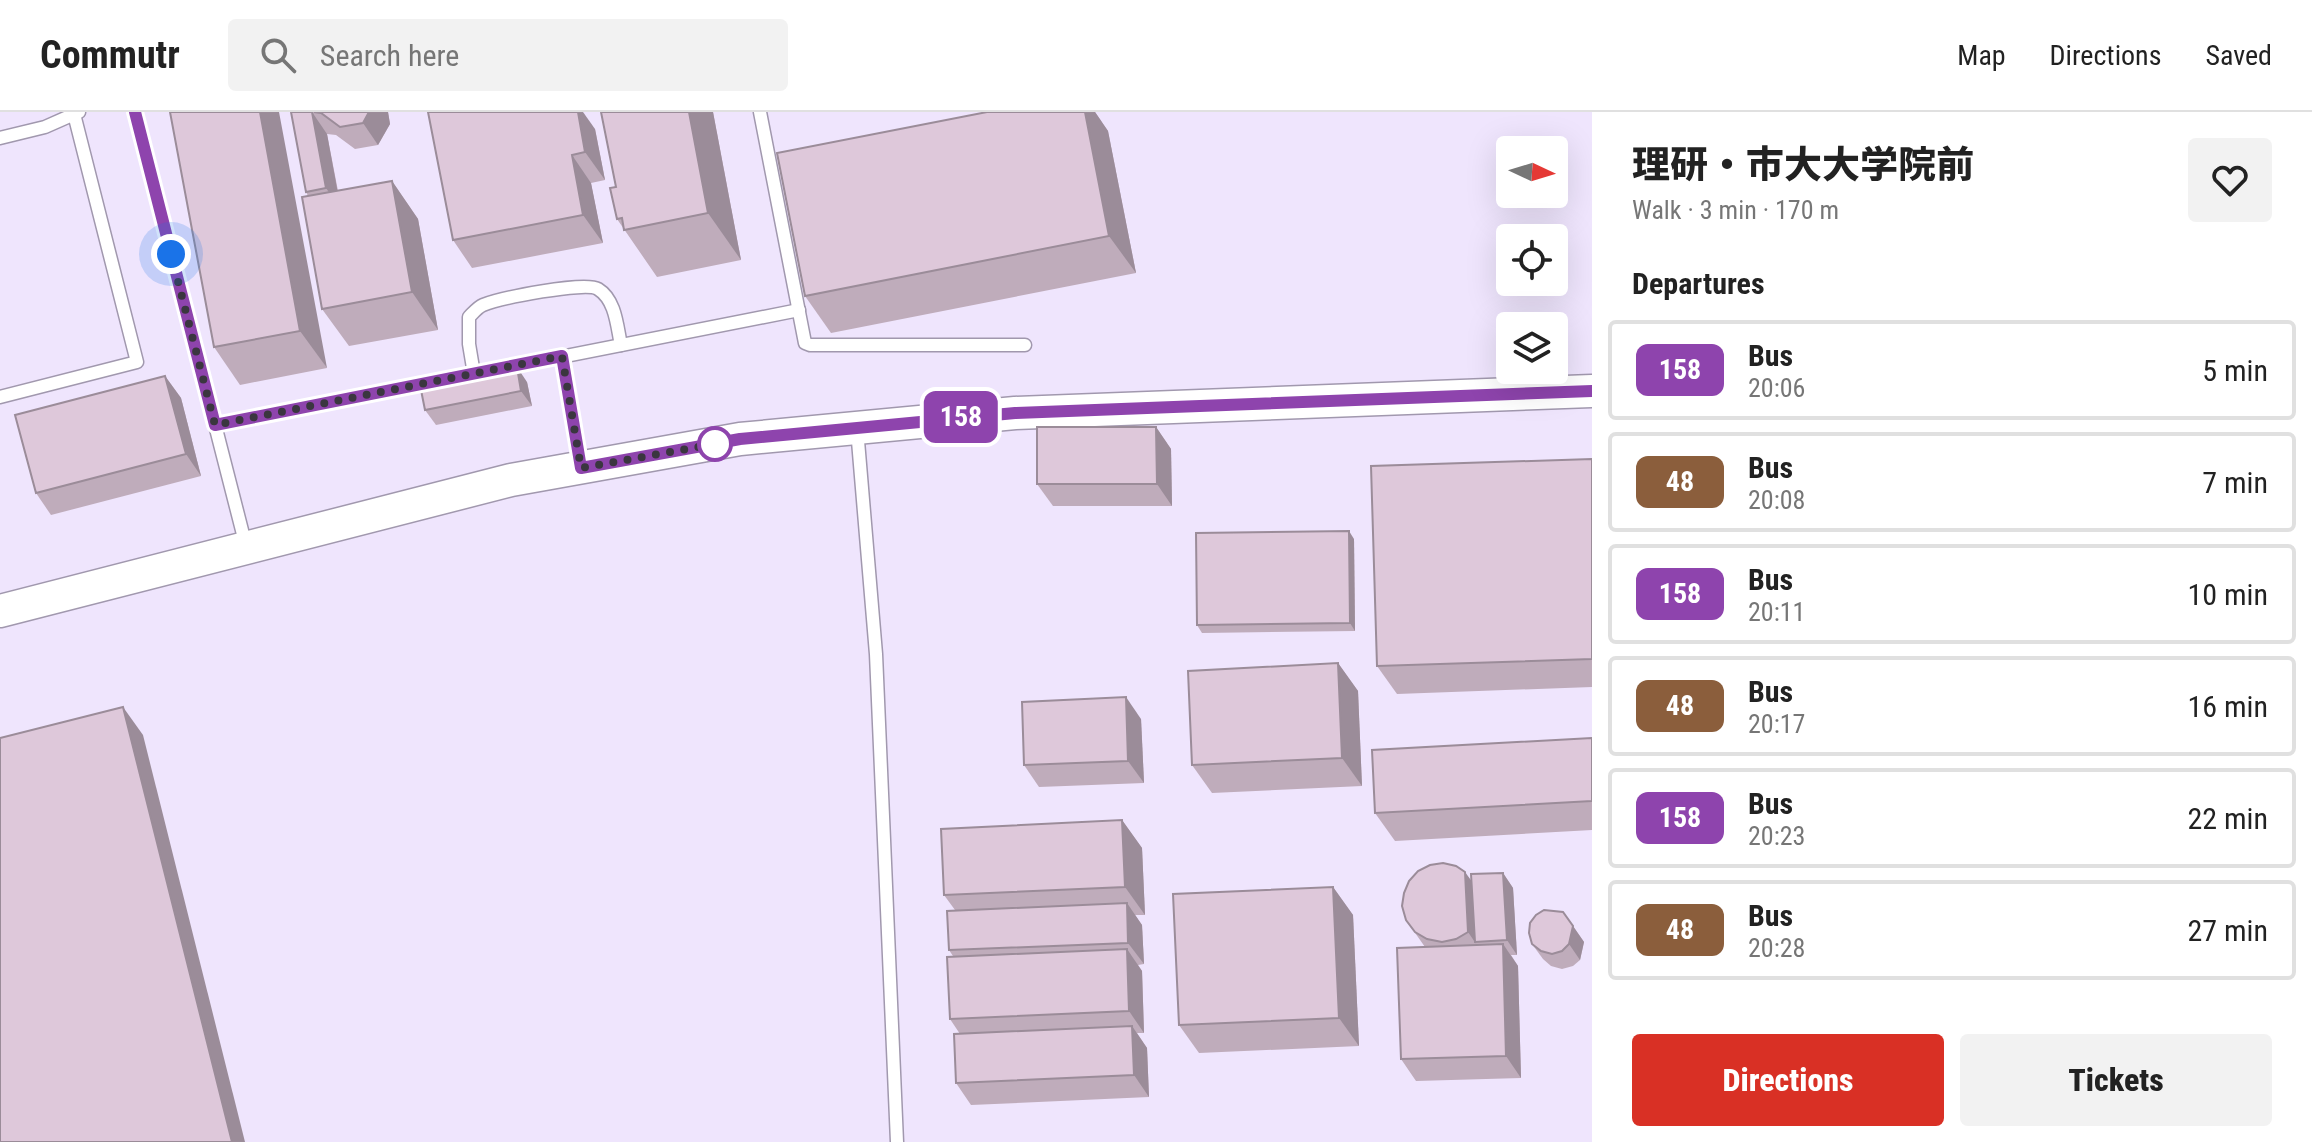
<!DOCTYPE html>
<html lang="en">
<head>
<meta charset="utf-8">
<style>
  body { margin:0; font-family:"Roboto Condensed","Noto Sans JP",sans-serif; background:#f2f2f2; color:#222; height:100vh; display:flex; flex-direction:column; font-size:30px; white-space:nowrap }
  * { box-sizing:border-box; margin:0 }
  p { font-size:26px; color:#767676 }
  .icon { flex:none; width:44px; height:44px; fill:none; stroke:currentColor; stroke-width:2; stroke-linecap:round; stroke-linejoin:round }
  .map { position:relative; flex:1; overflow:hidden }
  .drawer { display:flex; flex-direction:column; background:#fff; width:720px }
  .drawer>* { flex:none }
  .badge { padding:0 16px; border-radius:12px; font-size:28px; line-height:52px }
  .needle { width:52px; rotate:94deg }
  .buttons { position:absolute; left:1496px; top:24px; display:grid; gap:16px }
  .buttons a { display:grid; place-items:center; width:72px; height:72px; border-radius:8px; background:#fff; box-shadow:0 8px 32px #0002; font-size:40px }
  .you { position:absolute; width:40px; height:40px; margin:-20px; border:6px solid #fff; border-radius:50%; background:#1a73e8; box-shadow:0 0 0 12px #1a73e833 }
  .map>.badge { position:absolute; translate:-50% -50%; box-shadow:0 0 0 4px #fff }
  h2 { padding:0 40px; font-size:30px; line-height:72px }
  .round { display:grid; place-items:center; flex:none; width:84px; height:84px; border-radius:8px; background:#f2f2f2 }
  .summary { display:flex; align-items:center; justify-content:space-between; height:136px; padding:0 40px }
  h1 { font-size:38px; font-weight:800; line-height:60px }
  .button { display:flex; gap:16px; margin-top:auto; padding:16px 40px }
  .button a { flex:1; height:92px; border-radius:8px; background:#d93025; color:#fff; font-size:32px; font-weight:800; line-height:92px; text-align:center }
  .button a+a { background:#f2f2f2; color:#222 }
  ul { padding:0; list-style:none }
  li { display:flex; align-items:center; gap:24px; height:100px; margin:0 16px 12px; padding:0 24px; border:4px solid #e0e0e0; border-radius:8px }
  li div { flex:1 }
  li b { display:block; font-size:30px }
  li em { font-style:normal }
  li .badge { min-width:88px; font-weight:700; text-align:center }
  header { display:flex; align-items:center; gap:48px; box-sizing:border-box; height:112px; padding:0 40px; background:#fff; border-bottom:2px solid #e0e0e0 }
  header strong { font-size:38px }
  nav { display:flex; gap:44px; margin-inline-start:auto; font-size:28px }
  .search { width:560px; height:72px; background:#f2f2f2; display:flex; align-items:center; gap:20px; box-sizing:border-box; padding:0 28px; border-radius:8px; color:#767676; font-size:30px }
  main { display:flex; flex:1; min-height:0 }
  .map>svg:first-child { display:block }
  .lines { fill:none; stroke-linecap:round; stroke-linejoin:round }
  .service-casing { stroke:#a198ae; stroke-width:15 }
  .tertiary-casing { stroke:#a198ae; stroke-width:35 }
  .service { stroke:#fff; stroke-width:12 }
  .tertiary { stroke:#fff; stroke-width:32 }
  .wall { fill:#bfacbb }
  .shaded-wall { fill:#9b8c99 }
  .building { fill:#dec8da; stroke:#9b8c99; stroke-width:2 }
  .line-casing { stroke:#fff; stroke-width:18 }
  .line { stroke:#8e44ad; stroke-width:12 }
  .walk { stroke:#3a363f; stroke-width:8; stroke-dasharray:0 14.4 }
  .stop-dot { fill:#fff; stroke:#8e44ad; stroke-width:4 }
</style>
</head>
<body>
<header>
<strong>Commutr</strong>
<div class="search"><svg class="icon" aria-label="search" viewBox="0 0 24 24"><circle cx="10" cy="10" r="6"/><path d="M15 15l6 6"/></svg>Search here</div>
<nav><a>Map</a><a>Directions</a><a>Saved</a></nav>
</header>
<main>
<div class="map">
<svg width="1592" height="1030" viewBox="0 0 1592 1030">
  <rect width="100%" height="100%" fill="#efe5fd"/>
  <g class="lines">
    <defs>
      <g id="service">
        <polyline points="135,0 246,434"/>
        <polyline points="760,0 805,231 810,233 1025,233"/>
        <polyline points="0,26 45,15 79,0"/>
        <polyline points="562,244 581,356"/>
        <path d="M474,262L469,232V205C473,201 478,195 483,193C500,186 585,169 598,177C616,188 617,215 621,233"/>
        <polyline points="0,285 137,250 74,2"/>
        <polyline points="215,313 799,198"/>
        <polyline points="857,317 876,542 897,1030"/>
      </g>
      <polyline id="tertiary" points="0,499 511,368 740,327 1015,301 1592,279"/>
    </defs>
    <use href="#service" class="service-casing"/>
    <use href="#tertiary" class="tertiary-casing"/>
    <use href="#service" class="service"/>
    <use href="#tertiary" class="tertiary"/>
  </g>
  <g class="wall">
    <polygon points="170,0 327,256 240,273 214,235"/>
    <polygon points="291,0 388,0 390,12 378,33 355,37 336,23 327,22 338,79 392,69 418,107 438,218 349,234 322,197 308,84 306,80"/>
    <polygon points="601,0 713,0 741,148 657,165 617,107 616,75"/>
    <polygon points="987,0 1095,0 1108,19 1136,161 831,221 805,184"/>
    <polygon points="595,17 605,68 591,71 603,131 472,156 453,128"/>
    <polygon points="165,264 181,286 201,364 51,403 36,381"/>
    <polygon points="527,270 532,294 436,313 425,298"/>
    <polygon points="1156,315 1171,337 1172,394 1053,394 1037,372"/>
    <polygon points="1592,347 1592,575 1397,582 1377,554"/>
    <polygon points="1354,427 1355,519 1202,521 1197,513"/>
    <polygon points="1338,551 1358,579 1362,674 1212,681 1192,653"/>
    <polygon points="1141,607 1144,671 1039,675 1024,653"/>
    <polygon points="1592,626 1592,718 1395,729 1375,701"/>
    <polygon points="1122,708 1142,736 1145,803 1135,803 1142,813 1144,852 1138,853 1142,859 1144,921 1137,921 1147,936 1149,985 971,993 956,971 960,922 950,907 953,844 949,838 955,798 944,783"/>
    <polygon points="1503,761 1513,776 1517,843 1511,843 1518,854 1521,966 1416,969 1401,947 1425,835 1406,808 1471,769"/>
    <polygon points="1333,775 1353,803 1359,934 1199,941 1179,913"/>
    <polygon points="1563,800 1584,830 1580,848 1573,854 1562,857 1551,854 1543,847 1532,832"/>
  </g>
  <g class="shaded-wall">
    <polygon points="260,0 279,0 327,256 300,219"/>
    <polygon points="312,0 327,22 341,98 326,76"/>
    <polygon points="369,0 388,0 390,12 378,33 363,11"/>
    <polygon points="578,0 583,0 595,17 605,68 585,40"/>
    <polygon points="689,0 713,0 741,148 708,101"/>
    <polygon points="1085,0 1095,0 1108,19 1136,161 1109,124"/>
    <polygon points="572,43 591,71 603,131 583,103"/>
    <polygon points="392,69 418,107 438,218 412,180"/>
    <polygon points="517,255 527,270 532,294 521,279"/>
    <polygon points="165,264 181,286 201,364 186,342"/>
    <polygon points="1156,315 1171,337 1172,394 1157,372"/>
    <polygon points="1349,419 1354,427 1355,519 1350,511"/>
    <polygon points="1338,551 1358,579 1362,674 1342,646"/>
    <polygon points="1126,585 1141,607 1144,671 1128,649"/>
    <polygon points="123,595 143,623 245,1030 232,1030"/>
    <polygon points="1122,708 1142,736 1145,803 1125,775"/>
    <polygon points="1465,760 1481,782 1475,830 1483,842 1468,820"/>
    <polygon points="1503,761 1513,776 1517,843 1507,828"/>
    <polygon points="1333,775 1353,803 1359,934 1339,906"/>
    <polygon points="1127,791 1142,813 1144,852 1128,831"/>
    <polygon points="1573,814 1584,830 1580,848 1569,832"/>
    <polygon points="1503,832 1518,854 1521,966 1506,944"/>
    <polygon points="1127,837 1142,859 1144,921 1129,899"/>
    <polygon points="1132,914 1147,936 1149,985 1134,963"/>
  </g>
  <g class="building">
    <polygon points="170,0 260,0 300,219 214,235"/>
    <polygon points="291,0 312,0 326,76 306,80"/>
    <polygon points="314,0 369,0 363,11 340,15 321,1"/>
    <polygon points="428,0 578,0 585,40 572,43 583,103 453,128"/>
    <polygon points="601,0 689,0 708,101 624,118 622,106 617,107 610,76 616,75"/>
    <polygon points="987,0 1085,0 1109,124 805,184 777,41"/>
    <polygon points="392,69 412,180 322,197 302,85"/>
    <polygon points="517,255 521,279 425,298 420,273"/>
    <polygon points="165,264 186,342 36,381 15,303"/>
    <polygon points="1037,315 1156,315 1157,372 1037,372"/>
    <polygon points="1592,347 1592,547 1377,554 1371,354"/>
    <polygon points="1349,419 1350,511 1197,513 1196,421"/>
    <polygon points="1338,551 1342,646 1192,653 1188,559"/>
    <polygon points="1126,585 1128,649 1024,653 1022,590"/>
    <polygon points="123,595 232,1030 0,1030 0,626"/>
    <polygon points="1592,626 1592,689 1375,701 1372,638"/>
    <polygon points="1122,708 1125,775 944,783 941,717"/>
    <polygon points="1443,751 1456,754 1465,760 1468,820 1456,827 1442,830 1427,827 1415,820 1406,808 1402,794 1404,781 1409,769 1418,759 1430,753"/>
    <polygon points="1503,761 1507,828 1475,830 1471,762"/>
    <polygon points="1333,775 1339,906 1179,913 1173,782"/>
    <polygon points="1127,791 1128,831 949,838 947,799"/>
    <polygon points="1544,798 1563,800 1573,814 1569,832 1562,839 1552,842 1541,839 1532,832 1529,821 1530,811 1536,803"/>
    <polygon points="1503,832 1506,944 1401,947 1397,836"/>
    <polygon points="1127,837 1129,899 950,907 947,845"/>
    <polygon points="1132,914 1134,963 956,971 954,922"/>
  </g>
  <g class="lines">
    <defs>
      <polyline id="line" points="135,0 215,313 562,244 581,356 740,327 1015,301 1592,279"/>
    </defs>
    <use href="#line" class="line-casing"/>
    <use href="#line" class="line"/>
    <polyline class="walk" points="171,142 215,313 562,244 581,356 715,332"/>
  </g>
  <circle class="stop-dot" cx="715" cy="332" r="16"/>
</svg>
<div class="buttons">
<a><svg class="needle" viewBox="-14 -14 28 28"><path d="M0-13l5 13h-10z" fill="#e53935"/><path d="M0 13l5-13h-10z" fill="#767676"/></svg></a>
<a><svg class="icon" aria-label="locate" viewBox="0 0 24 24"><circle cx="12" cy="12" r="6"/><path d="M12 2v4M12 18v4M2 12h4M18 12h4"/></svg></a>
<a><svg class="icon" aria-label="layers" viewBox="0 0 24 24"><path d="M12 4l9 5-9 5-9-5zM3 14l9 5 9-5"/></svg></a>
</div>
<div class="you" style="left:171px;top:142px"></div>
<b class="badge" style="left:961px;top:305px;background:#8e44ad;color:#fff">158</b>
</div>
<section class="drawer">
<div class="summary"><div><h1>理研・市大大学院前</h1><p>Walk · 3 min · 170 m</p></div><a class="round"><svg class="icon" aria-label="heart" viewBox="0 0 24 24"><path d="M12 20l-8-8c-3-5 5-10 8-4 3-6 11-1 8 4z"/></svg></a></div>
<h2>Departures</h2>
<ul>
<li><span class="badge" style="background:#8e44ad;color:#fff">158</span><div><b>Bus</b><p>20:06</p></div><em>5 min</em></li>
<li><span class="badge" style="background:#8b5e3c;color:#fff">48</span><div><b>Bus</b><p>20:08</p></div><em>7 min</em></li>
<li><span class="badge" style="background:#8e44ad;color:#fff">158</span><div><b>Bus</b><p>20:11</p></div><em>10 min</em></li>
<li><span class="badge" style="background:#8b5e3c;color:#fff">48</span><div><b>Bus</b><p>20:17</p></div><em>16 min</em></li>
<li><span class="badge" style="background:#8e44ad;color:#fff">158</span><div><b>Bus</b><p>20:23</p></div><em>22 min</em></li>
<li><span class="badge" style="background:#8b5e3c;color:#fff">48</span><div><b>Bus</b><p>20:28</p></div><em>27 min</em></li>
</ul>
<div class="button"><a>Directions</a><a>Tickets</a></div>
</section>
</main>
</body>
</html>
